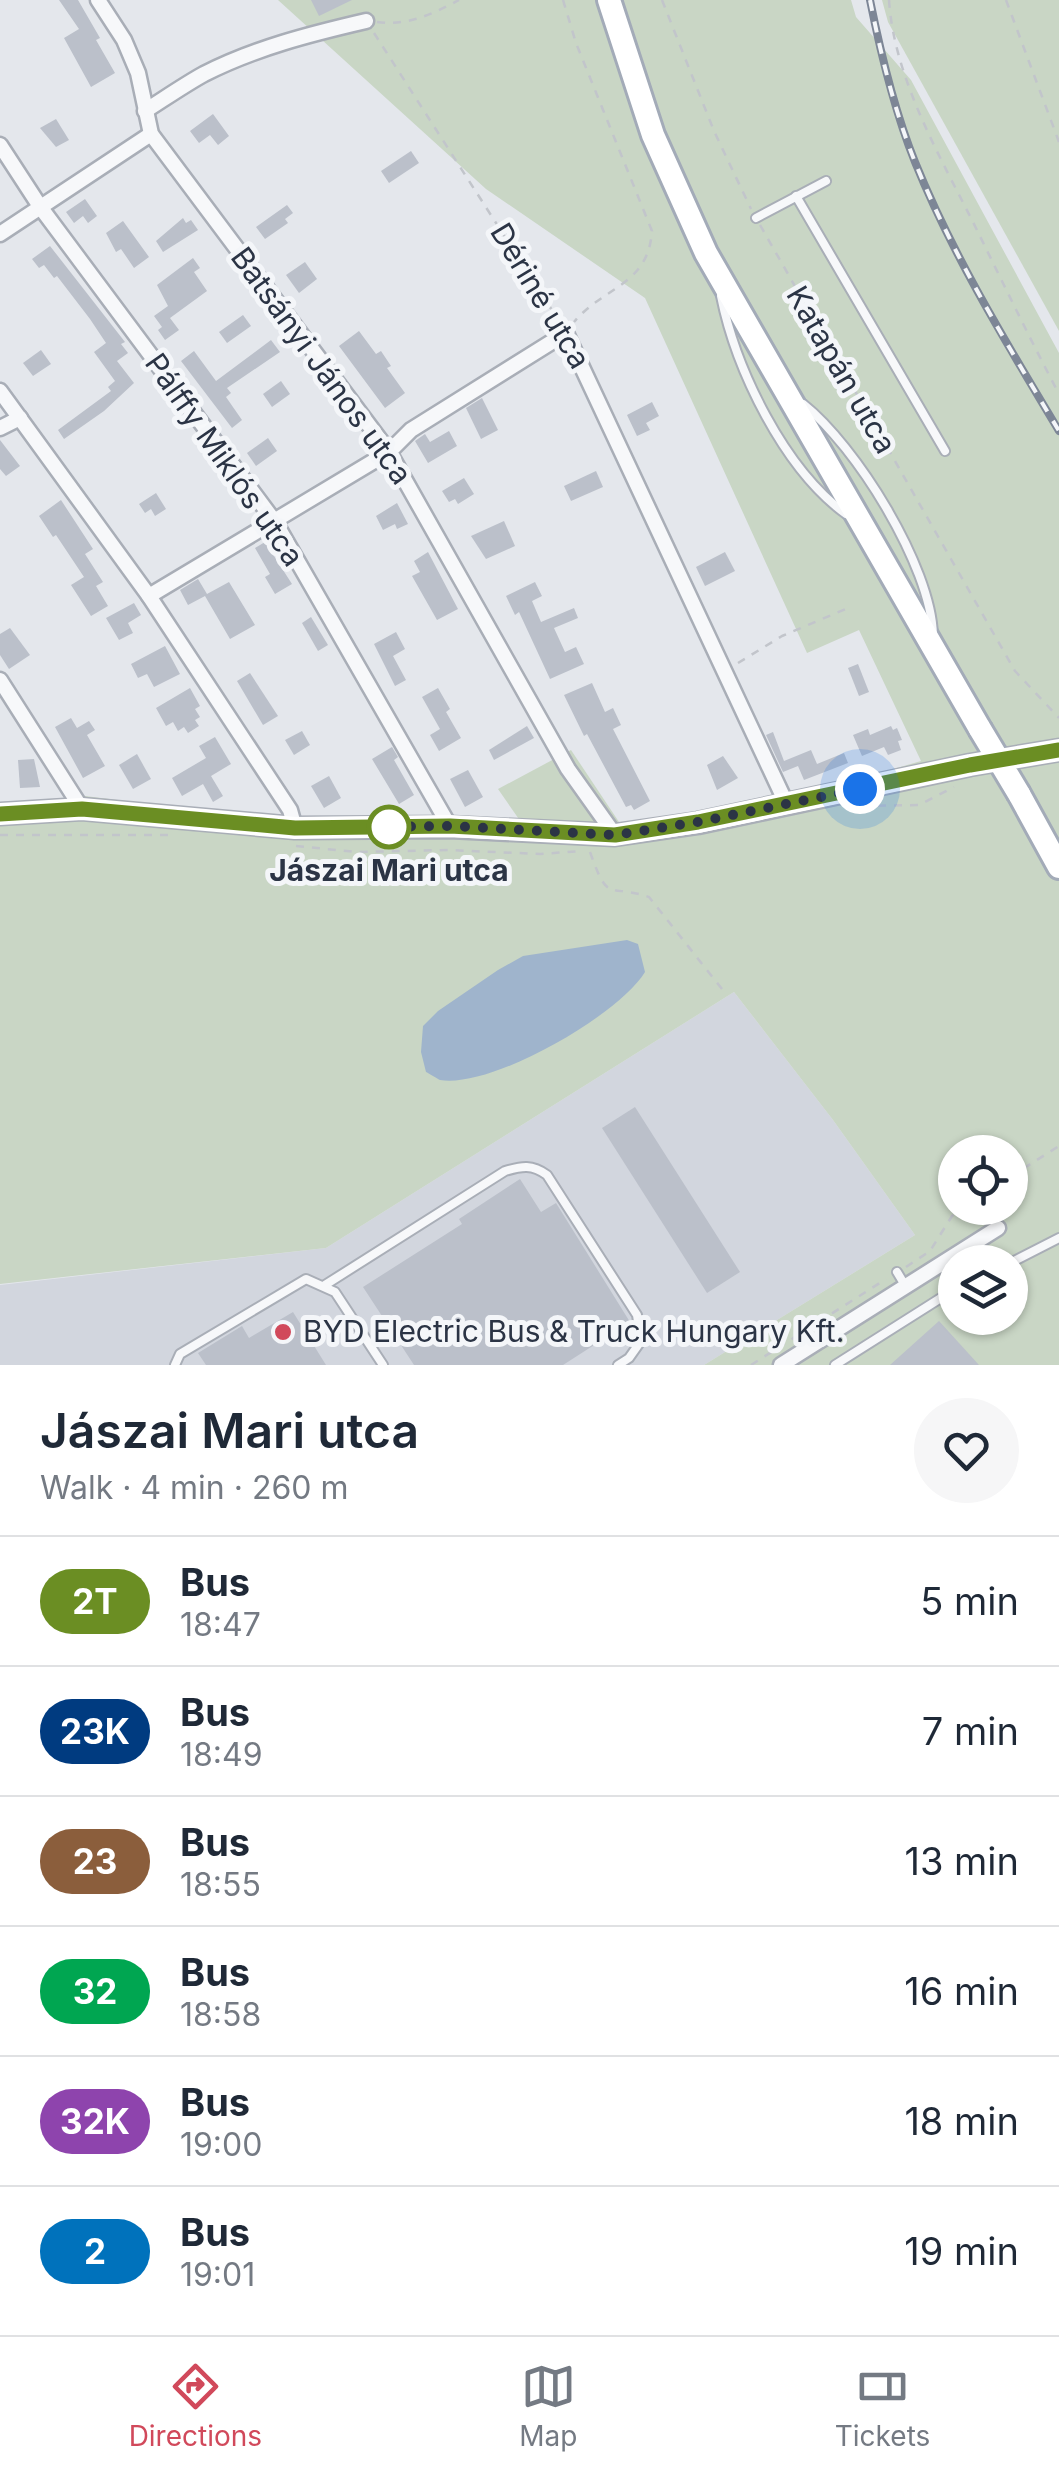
<!DOCTYPE html>
<html lang="en">
<head>
<meta charset="utf-8">
<style>
  body { margin:0; font-family:Inter,sans-serif; background:#f6f6f7; color:#1f2937; height:100vh; display:flex; flex-direction:column; font-size:38px; white-space:nowrap }
  * { box-sizing:border-box; margin:0 }
  p { font-size:32px; color:#747a83 }
  .icon { flex:none; width:55px; height:55px; fill:none; stroke:currentColor; stroke-width:2; stroke-linecap:round; stroke-linejoin:round }
  .map { position:relative; height:1365px; overflow:hidden }
  .panel { display:flex; flex-direction:column; background:#fff; flex:1 }
  .panel>* { flex:none }
  .badge { padding:0 20px; border-radius:32px; font-size:35px; line-height:65px }
  .controls { position:absolute; left:938px; top:1135px; display:grid; gap:20px }
  .controls a { display:grid; place-items:center; width:90px; height:90px; border-radius:50%; background:#fff; box-shadow:0 2px 8px #0004; font-size:50px }
  .you { position:absolute; width:50px; height:50px; margin:-25px; border:8px solid #fff; border-radius:50%; background:#1a73e8; box-shadow:0 0 0 15px #1a73e833 }
  .map>.badge { position:absolute; translate:-50% -50%; box-shadow:0 0 0 5px #fff }
  .round { display:grid; place-items:center; flex:none; width:105px; height:105px; border-radius:52px; background:#f6f6f7 }
  .summary { display:flex; align-items:center; justify-content:space-between; height:170px; padding:0 40px }
  h1 { font-size:48px; font-weight:600; line-height:75px }
  ul { padding:0; list-style:none }
  li { display:flex; align-items:center; gap:30px; height:130px; padding:0 40px; border-top:2px solid #e0e1e3 }
  li div { flex:1 }
  li b { display:block; font-size:38px }
  li em { font-style:normal }
  li .badge { min-width:110px; font-weight:700; text-align:center }
  .dock { display:flex; justify-content:space-around; align-items:center; height:140px; border-top:2px solid #e0e1e3; background:#fff; font-size:28px; color:#747a83 }
  .dock a { display:grid; justify-items:center; gap:5px }
  .dock .selected { color:#d1495b }
  .map>svg:first-child { display:block }
  .built { fill:#d2d6de }
  .green { fill:#c9d6c5; fill-rule:evenodd }
  .water { fill:#9fb4cc }
  .building { fill:#bbc0ca }
  .lines { fill:none; stroke-linecap:round; stroke-linejoin:round }
  .lane-casing { stroke:#a9aeb7; stroke-width:12 }
  .street-casing { stroke:#a9aeb7; stroke-width:19 }
  .secondary-casing { stroke:#a9aeb7; stroke-width:25 }
  .primary-casing { stroke:#a3abb8; stroke-width:28 }
  .path { stroke:#c2c5cb; stroke-width:2.5; stroke-dasharray:8 8; stroke-linecap:butt }
  .lane { stroke:#f7f8fa; stroke-width:8 }
  .street { stroke:#f7f8fa; stroke-width:14 }
  .secondary { stroke:#fff; stroke-width:20 }
  .primary { stroke:#fff; stroke-width:22 }
  .rail-casing { stroke:#7d8696; stroke-width:8 }
  .rail { stroke:#f4f6f9; stroke-width:4; stroke-dasharray:11; stroke-linecap:butt }
  .primary-bridge-casing { stroke:#a3abb8; stroke-width:28; stroke-linecap:butt }
  .primary-bridge { stroke:#fff; stroke-width:22 }
  .line-casing { stroke:#fff; stroke-width:22 }
  .line { stroke:#6b8e23; stroke-width:15 }
  .walk { stroke:#2b3445; stroke-width:10; stroke-dasharray:0 18 }
  .stop-dot { fill:#fff; stroke:#6b8e23; stroke-width:5 }
  .poi-dot { fill:#d1495b; stroke:#f4f6f9; stroke-width:4 }
  .labels { text-anchor:middle; stroke-width:10; stroke-linejoin:round; paint-order:stroke }
  .street-label { font-size:30px; fill:#2b3445; stroke:#f4f6f9 }
  .stop-label { font-size:30px; font-weight:bold; fill:#2b3445; stroke:#f4f6f9 }
  .poi-label { font-size:30px; fill:#2b3445; stroke:#f4f6f9; text-anchor:start }
</style>
</head>
<body>
<div class="map">
<svg width="1059" height="1365" viewBox="0 0 1059 1365">
  <rect width="100%" height="100%" fill="#e4e7ec"/>
  <polygon class="built" points="734,992 833,1120 915,1235 704,1365 0,1365 0,1285 326,1248"/>
  <g class="green">
    <path d="M278,0H851L856,17L911,80L1059,353V1365H704L915,1235L833,1120L734,992L326,1248L0,1284V804L85,796L278,820L523,825L498,789L571,750L621,825L769,805L921,761L859,630L807,653L645,298L486,189ZM955,1152H1010V1208H955ZM955,1262H1010V1318H955Z"/>
    <polygon points="882,0 1059,0 1059,331 888,22"/>
  </g>
  <path class="water" d="M627,940L638,944L645,972C619,1015 491,1089 440,1080C438,1079 428,1073 426,1072L421,1052L423,1026L438,1011L498,970L523,956Z"/>
  <g class="building">
    <polygon points="59,0 78,0 100,38 96,40 115,73 91,87 64,38 79,29"/>
    <polygon points="311,0 352,0 319,16"/>
    <polygon points="213,114 229,136 218,145 210,135 199,143 190,131"/>
    <polygon points="56,119 69,140 56,147 40,128"/>
    <polygon points="411,151 419,163 389,183 381,171"/>
    <polygon points="85,199 97,216 88,223 83,216 74,223 66,212"/>
    <polygon points="287,205 293,213 285,219 288,223 265,239 256,227"/>
    <polygon points="183,218 186,223 191,220 198,230 163,252 156,241"/>
    <polygon points="123,221 149,257 134,268 121,249 116,252 106,233"/>
    <polygon points="50,246 125,342 121,344 128,353 117,361 134,383 104,411 64,439 58,430 111,391 108,387 115,381 94,352 106,343 90,319 57,276 54,278 44,265 39,268 32,259"/>
    <polygon points="193,258 200,268 194,272 207,291 170,318 179,330 165,340 158,330 162,327 154,316 168,306 157,285"/>
    <polygon points="305,262 317,279 299,293 286,275"/>
    <polygon points="243,315 251,326 227,343 219,332"/>
    <polygon points="359,331 376,354 381,351 391,366 387,368 405,393 385,408 339,346"/>
    <polygon points="271,340 280,352 227,388 231,393 226,397 242,420 232,428 181,361 194,351 216,381"/>
    <polygon points="41,350 51,364 33,376 23,363"/>
    <polygon points="281,381 290,394 272,407 263,394"/>
    <polygon points="482,398 498,430 481,439 466,408"/>
    <polygon points="652,402 659,416 646,423 650,430 637,436 627,415"/>
    <polygon points="449,431 457,446 428,463 415,441 425,434 430,442"/>
    <polygon points="268,438 277,451 256,466 247,453"/>
    <polygon points="0,440 20,466 6,476 0,469"/>
    <polygon points="596,471 603,487 571,501 564,486"/>
    <polygon points="464,478 474,494 458,504 455,499 449,502 442,491"/>
    <polygon points="156,493 166,509 155,516 151,509 145,513 139,504"/>
    <polygon points="61,500 93,549 85,554 103,582 96,586 108,606 91,616 71,585 84,577 56,535 53,537 39,516"/>
    <polygon points="397,503 408,524 397,529 395,524 383,530 376,516"/>
    <polygon points="504,521 515,546 486,559 471,536"/>
    <polygon points="265,542 292,584 275,594 265,577 270,574 255,548"/>
    <polygon points="428,552 458,609 437,620 412,576 420,572 414,561"/>
    <polygon points="725,552 735,571 705,586 696,567"/>
    <polygon points="198,579 207,594 229,582 255,625 230,639 205,596 188,605 180,590"/>
    <polygon points="535,582 542,596 532,601 541,622 574,608 578,618 554,628 565,652 576,647 584,664 550,679 519,612 515,615 506,596"/>
    <polygon points="134,603 141,615 128,623 133,633 119,640 106,618"/>
    <polygon points="311,617 328,645 318,651 302,623"/>
    <polygon points="10,628 30,655 9,669 0,655 0,634"/>
    <polygon points="396,632 405,649 393,656 406,680 395,686 374,644"/>
    <polygon points="165,646 180,674 154,687 147,674 138,678 131,664"/>
    <polygon points="858,664 869,692 859,696 848,668"/>
    <polygon points="250,673 278,716 263,725 237,681"/>
    <polygon points="592,683 605,712 613,708 621,725 613,729 650,801 634,810 631,805 626,807 587,734 584,736 564,695"/>
    <polygon points="190,688 200,706 195,709 200,717 195,720 199,726 188,733 184,727 178,731 173,722 166,726 156,708"/>
    <polygon points="438,688 450,709 446,712 461,738 439,751 430,735 440,729 422,697"/>
    <polygon points="71,718 77,728 89,721 95,730 87,735 105,766 83,778 55,727"/>
    <polygon points="527,726 534,738 494,760 489,750"/>
    <polygon points="891,726 893,730 897,728 902,740 898,741 901,750 888,755 884,747 862,756 853,735 868,729 870,735"/>
    <polygon points="302,731 310,745 294,755 285,740"/>
    <polygon points="773,732 784,761 811,750 817,764 844,753 848,763 804,780 798,766 783,772 766,735"/>
    <polygon points="215,737 231,764 211,776 223,796 213,802 203,784 182,796 172,778 206,758 199,746"/>
    <polygon points="392,747 398,757 394,760 414,795 399,804 372,759"/>
    <polygon points="137,754 151,779 133,789 119,765"/>
    <polygon points="723,756 738,778 717,790 707,765"/>
    <polygon points="34,759 40,787 20,788 18,760"/>
    <polygon points="468,770 483,797 465,807 450,779"/>
    <polygon points="329,776 341,798 324,808 311,786"/>
    <polygon points="635,1107 740,1272 707,1293 602,1128"/>
    <polygon points="520,1179 541,1212 556,1203 630,1322 563,1365 414,1365 363,1287 462,1224 459,1219"/>
    <polygon points="293,1312 326,1365 206,1365 198,1353 242,1326 249,1338"/>
    <polygon points="939,1321 979,1365 890,1365"/>
  </g>
  <g class="lines">
    <defs>
      <g id="lane">
        <polyline points="796,196 945,451"/>
        <polyline points="756,218 826,181"/>
        <path d="M721,296C736,370 784,469 846,514"/>
        <path d="M803,404C856,446 931,566 933,635"/>
        <polyline points="1010,1263 1059,1238"/>
        <polyline points="897,1272 906,1287"/>
        <path d="M325,1285L505,1171C522,1166 532,1164 547,1175L637,1315L641,1341L629,1358L618,1365"/>
        <polyline points="175,1365 180,1354 306,1279 335,1292 383,1365"/>
        <polyline points="835,1365 955,1289"/>
      </g>
      <g id="street">
        <polyline points="98,0 124,40 138,73 151,134 389,452 568,769 615,835"/>
        <path d="M145,111C164,99 184,85 204,74C255,48 310,34 366,21"/>
        <polyline points="0,145 41,208 275,522 450,827"/>
        <polyline points="0,234 151,134"/>
        <polyline points="0,391 149,596 290,810 295,828"/>
        <polyline points="0,428 20,418"/>
        <polyline points="149,596 389,452 411,430 566,333 787,805"/>
        <polyline points="0,680 82,809"/>
        <polyline points="781,1365 998,1228"/>
      </g>
      <polyline id="secondary" points="0,814 82,809 295,828 450,827 615,835 698,823 970,765 1059,750"/>
      <g id="primary">
        <polyline points="609,0 653,135 706,253 980,729"/>
        <polyline points="1019,794 1059,867"/>
      </g>
    </defs>
    <use href="#lane" class="lane-casing"/>
    <use href="#street" class="street-casing"/>
    <use href="#secondary" class="secondary-casing"/>
    <use href="#primary" class="primary-casing"/>
    <g class="path">
      <path d="M563,0L576,43L652,231C648,286 604,286 574,322"/>
      <polyline points="662,0 714,131 751,209"/>
      <path d="M889,0C894,77 938,153 973,222C1001,279 1029,337 1059,394"/>
      <polyline points="1006,0 1059,142"/>
      <path d="M377,22C409,26 432,14 459,0"/>
      <polyline points="374,33 559,321"/>
      <polyline points="760,225 1015,671 1059,718"/>
      <polyline points="738,663 782,636 848,608"/>
      <polyline points="862,806 919,805 954,787"/>
      <polyline points="0,835 168,835"/>
      <polyline points="296,846 357,852 448,850 540,854 582,851"/>
      <path d="M590,852C609,905 607,883 649,897L726,994"/>
      <polyline points="1010,1177 1059,1146"/>
      <polyline points="906,1267 930,1251 952,1216 962,1208"/>
      <polyline points="751,1365 886,1279"/>
    </g>
    <use href="#lane" class="lane"/>
    <use href="#street" class="street"/>
    <use href="#secondary" class="secondary"/>
    <use href="#primary" class="primary"/>
    <defs>
      <path id="rail" d="M870,0C881,55 894,110 915,162C953,256 1007,344 1059,431"/>
    </defs>
    <use href="#rail" class="rail-casing"/>
    <use href="#rail" class="rail"/>
    <defs>
      <polyline id="primary-bridge" points="980,729 1019,794"/>
    </defs>
    <use href="#primary-bridge" class="primary-bridge-casing"/>
    <use href="#primary-bridge" class="primary-bridge"/>
  </g>
  <g class="lines">
    <defs>
      <polyline id="line" points="0,814 82,809 295,828 450,826 615,835 698,822 970,765 1059,750"/>
    </defs>
    <use href="#line" class="line-casing"/>
    <use href="#line" class="line"/>
    <polyline class="walk" points="389,827 373,827 450,826 615,835 698,822 860,789"/>
  </g>
  <circle class="stop-dot" cx="389" cy="827" r="20"/>
  <circle class="poi-dot" cx="283" cy="1332" r="10"/>
  <g class="labels">
    <g class="street-label">
      <text transform="translate(540 296) rotate(59)" y="10">Dériné utca</text>
      <text transform="translate(321 366) rotate(54)" y="10">Batsányi János utca</text>
      <text transform="translate(841 370) rotate(60)" y="10">Katapán utca</text>
      <text transform="translate(224 460) rotate(55)" y="10">Pálffy Miklós utca</text>
    </g>
    <g class="stop-label">
      <text x="389" y="881">Jászai Mari utca</text>
    </g>
    <g class="poi-label">
      <text x="303" y="1342">BYD Electric Bus &amp; Truck Hungary Kft.</text>
    </g>
  </g>
</svg>
<div class="controls">
<a><svg class="icon" aria-label="locate" viewBox="0 0 24 24"><circle cx="12" cy="12" r="6"/><path d="M12 2v4M12 18v4M2 12h4M18 12h4"/></svg></a>
<a><svg class="icon" aria-label="layers" viewBox="0 0 24 24"><path d="M12 4l9 5-9 5-9-5zM3 14l9 5 9-5"/></svg></a>
</div>
<div class="you" style="left:860px;top:789px"></div>
</div>
<section class="panel">
<div class="summary"><div><h1>Jászai Mari utca</h1><p>Walk · 4 min · 260 m</p></div><a class="round"><svg class="icon" aria-label="heart" viewBox="0 0 24 24"><path d="M12 20l-8-8c-3-5 5-10 8-4 3-6 11-1 8 4z"/></svg></a></div>
<ul>
<li><span class="badge" style="background:#6b8e23;color:#fff">2T</span><div><b>Bus</b><p>18:47</p></div><em>5 min</em></li>
<li><span class="badge" style="background:#003b80;color:#fff">23K</span><div><b>Bus</b><p>18:49</p></div><em>7 min</em></li>
<li><span class="badge" style="background:#8b5e3c;color:#fff">23</span><div><b>Bus</b><p>18:55</p></div><em>13 min</em></li>
<li><span class="badge" style="background:#00a651;color:#fff">32</span><div><b>Bus</b><p>18:58</p></div><em>16 min</em></li>
<li><span class="badge" style="background:#8e44ad;color:#fff">32K</span><div><b>Bus</b><p>19:00</p></div><em>18 min</em></li>
<li><span class="badge" style="background:#0072bc;color:#fff">2</span><div><b>Bus</b><p>19:01</p></div><em>19 min</em></li>
</ul>
</section>
<nav class="dock">
<a class="selected"><svg class="icon" aria-label="directions" viewBox="0 0 24 24"><path d="M12 3l9 9-9 9-9-9zM9 14v-3h6M13 9l2 2-2 2"/></svg>Directions</a>
<a><svg class="icon" aria-label="map" viewBox="0 0 24 24"><path d="M3 6l6-2 6 2 6-2v14l-6 2-6-2-6 2zM9 4v14M15 6v14"/></svg>Map</a>
<a><svg class="icon" aria-label="tickets" viewBox="0 0 24 24"><path d="M3 7h18v10H3zM15 7v10"/></svg>Tickets</a>
</nav>
</body>
</html>
